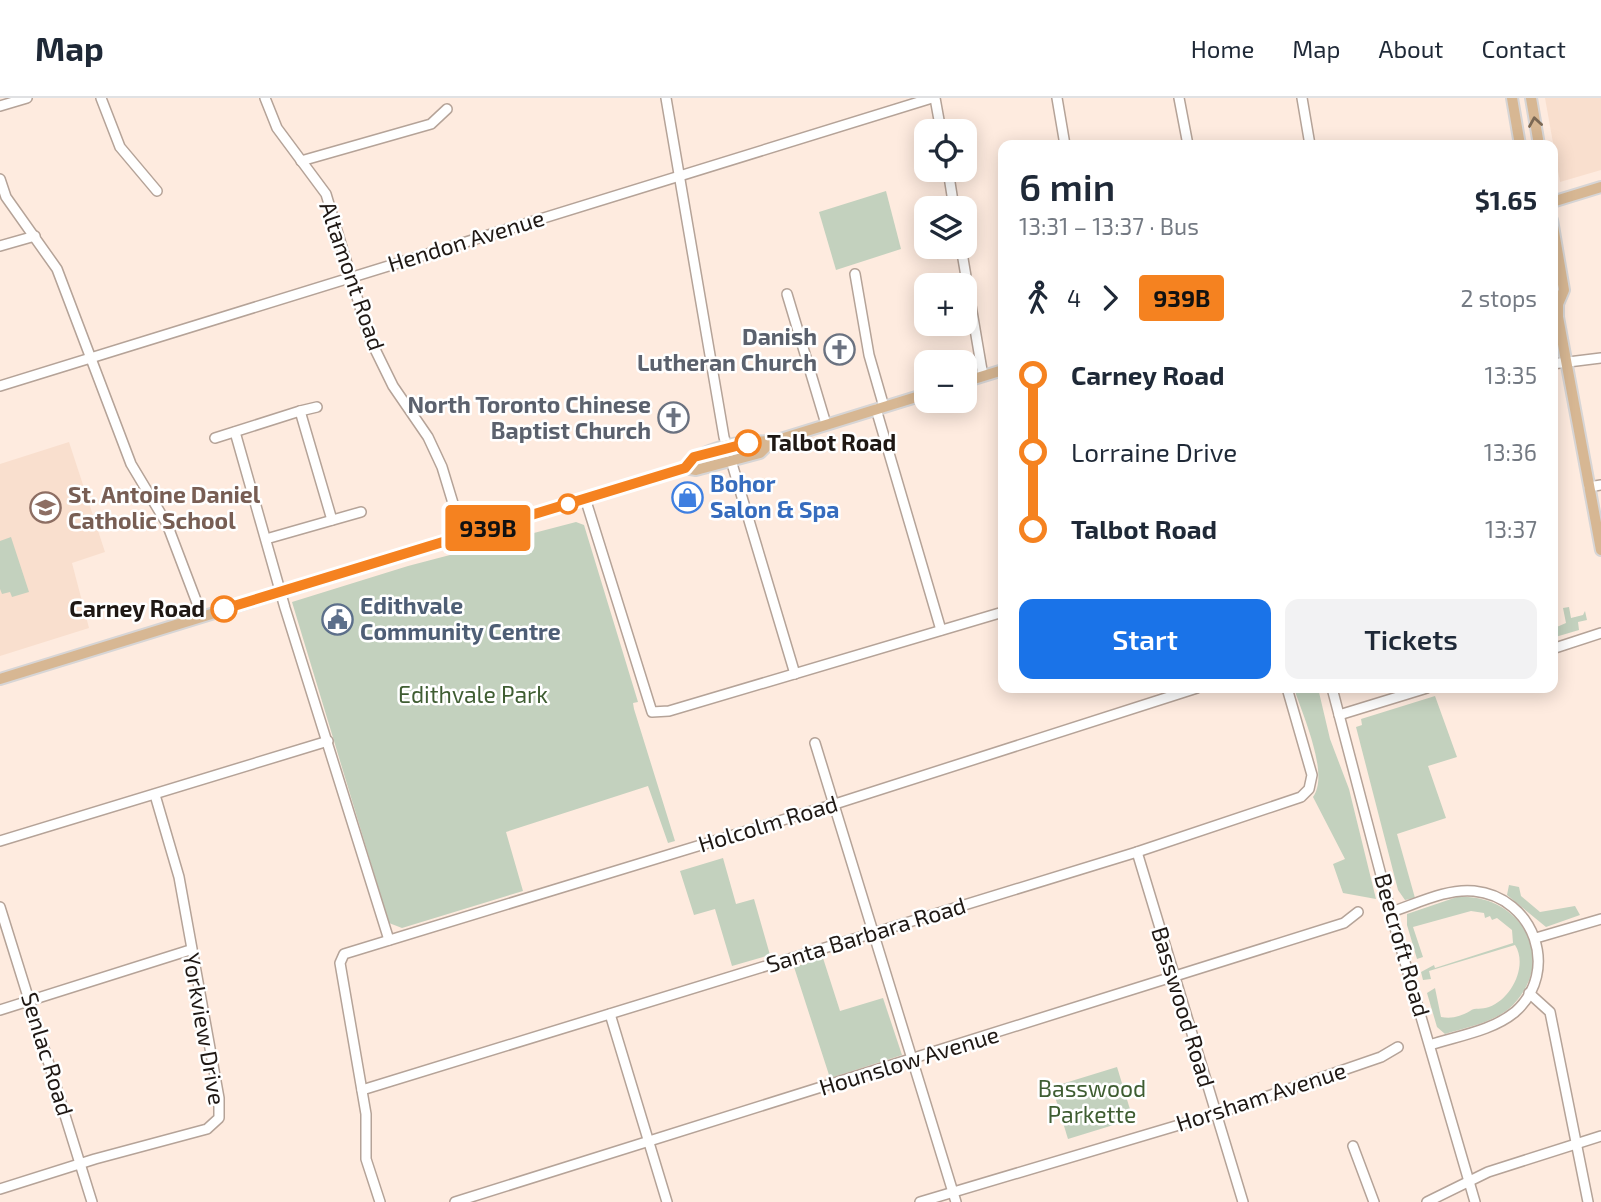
<!DOCTYPE html>
<html lang="en">
<head>
<meta charset="utf-8">
<style>
  body { margin:0; font-family:"Exo 2",sans-serif; background:#f2f2f3; color:#1f2937; height:100vh; display:flex; flex-direction:column; font-size:26px; white-space:nowrap }
  * { box-sizing:border-box; margin:0 }
  p { font-size:23px; color:#747a83 }
  .icon { flex:none; width:38px; height:38px; fill:none; stroke:currentColor; stroke-width:2; stroke-linecap:round; stroke-linejoin:round }
  .map { position:relative; flex:1; overflow:hidden }
  .panel { position:absolute; left:998px; top:42px; width:560px; height:553px; display:flex; flex-direction:column; background:#fff; border-radius:14px; box-shadow:0 4px 18px #0003 }
  .panel>* { flex:none }
  .badge { padding:0 14px; border-radius:5px; font-size:24px; line-height:46px }
  .buttons { position:absolute; left:914px; top:21px; display:grid; gap:14px }
  .buttons a { display:grid; place-items:center; width:63px; height:63px; border-radius:14px; background:#fff; box-shadow:0 4px 18px #0003; font-size:35px }
  .map>.badge { position:absolute; translate:-50% -50%; box-shadow:0 0 0 4px #fff }
  .legs { display:flex; align-items:center; gap:10px; height:77px; padding:0 21px; font-size:23px }
  .legs p { margin-inline-start:auto }
  .summary { display:flex; align-items:center; justify-content:space-between; height:119px; padding:0 21px }
  h1 { font-size:38px; font-weight:600; line-height:52px }
  .action { display:flex; gap:14px; margin-top:auto; padding:14px 21px }
  .action a { flex:1; height:80px; border-radius:14px; background:#1a73e8; color:#fff; font-size:28px; font-weight:600; line-height:80px; text-align:center }
  .action a+a { background:#f2f2f3; color:#1f2937 }
  ul { padding:0 21px; list-style:none }
  li { display:flex; align-items:center; gap:24px; height:77px; font-size:26px }
  li i { display:grid; place-items:center; width:10px; height:100%; margin:0 9px; background:currentColor }
  li i::after { content:''; width:18px; height:18px; margin:-9px; border:5px solid; border-radius:50%; background:#fff }
  li p { margin-inline-start:auto }
  li:first-child i { background:linear-gradient(#0000 50%,currentColor 0) }
  li:last-child i { background:linear-gradient(currentColor 50%,#0000 0) }
  header { display:flex; align-items:center; gap:42px; box-sizing:border-box; height:98px; padding:0 35px; background:#fff; border-bottom:2px solid #e0e1e3 }
  header strong { font-size:33px }
  nav { display:flex; gap:38px; margin-inline-start:auto; font-size:24px }
  .map>svg:first-child { display:block }
  .built { fill:#f9dfce }
  .green { fill:#c3d1be }
  .lines { fill:none; stroke-linecap:round; stroke-linejoin:round }
  .minor-casing { stroke:#b5a398; stroke-width:12 }
  .major-casing { stroke:#d7d5d5; stroke-width:14 }
  .minor { stroke:#fff; stroke-width:9 }
  .major { stroke:#d7b793; stroke-width:10 }
  .oneway { stroke:#7b6854 }
  .line-1-casing { stroke:#fff; stroke-width:16 }
  .line-1 { stroke:#f58220; stroke-width:10 }
  .stop-1-dot { fill:#fff; stroke:#f58220; stroke-width:3.5 }
  .labels { text-anchor:middle; stroke-width:5; stroke-linejoin:round; paint-order:stroke }
  .street-label { font-size:23px; fill:#1f1814; stroke:#fff }
  .worship-label { font-size:23px; font-weight:bold; fill:#5b616d; stroke:#fff; text-anchor:end }
  .stop-label { font-size:23px; font-weight:bold; fill:#1f1814; stroke:#fff; text-anchor:start }
  .shop-label { font-size:23px; font-weight:bold; fill:#366cbe; stroke:#fff; text-anchor:start }
  .education-label { font-size:23px; font-weight:bold; fill:#785e54; stroke:#fff; text-anchor:start }
  .service-label { font-size:23px; font-weight:bold; fill:#4e5e75; stroke:#fff; text-anchor:start }
  .park-label { font-size:23px; fill:#3f5d32; stroke:#fff }
</style>
</head>
<body>
<header>
<strong>Map</strong>
<nav><a>Home</a><a>Map</a><a>About</a><a>Contact</a></nav>
</header>
<div class="map">
<svg width="1601" height="1104" viewBox="0 0 1601 1104">
  <rect width="100%" height="100%" fill="#feebdf"/>
  <g class="built">
    <polygon points="1545,0 1601,0 1601,72 1560,84"/>
    <polygon points="69,344 105,454 72,465 89,530 0,558 0,366"/>
  </g>
  <g class="green">
    <polygon points="886,93 901,151 836,172 819,114"/>
    <polygon points="576,424 584,427 638,604 633,605 634,611 675,743 668,745 648,688 506,734 523,793 402,830 389,825 292,504 408,468"/>
    <polygon points="11,439 29,494 12,499 10,494 2,496 0,491 0,443"/>
    <polygon points="1569,509 1571,520 1583,517 1585,513 1587,522 1578,524 1579,532 1552,540 1552,531 1566,525 1563,510"/>
    <path d="M1294,590H1318L1330,641L1349,691L1376,801L1343,795L1333,766L1345,761L1313,699C1330,676 1302,616 1294,590Z"/>
    <polygon points="1435,598 1457,659 1428,668 1446,720 1397,736 1415,800 1405,802 1398,792 1356,629 1362,627 1361,621"/>
    <polygon points="723,760 736,806 754,801 770,857 732,868 715,811 694,817 680,773"/>
    <polygon points="1509,787 1519,789 1521,798 1540,814 1575,808 1580,817 1546,829 1507,797"/>
    <path d="M1457,799C1519,795 1559,859 1513,907C1496,924 1468,929 1445,936L1437,929L1427,895L1435,890L1441,919C1453,921 1461,918 1470,913C1475,909 1482,912 1489,909C1512,901 1528,867 1515,847L1429,873L1431,881L1423,882L1421,874L1434,867L1435,870L1513,845L1512,832L1497,820L1492,822L1490,818L1485,820L1484,815L1471,813L1413,829L1423,859L1417,861L1407,827V816Z"/>
    <polygon points="823,860 840,913 883,900 902,957 830,980 794,869"/>
    <polygon points="1117,969 1133,1021 1068,1041 1052,989"/>
  </g>
  <g class="lines">
    <defs>
      <g id="minor">
        <polyline points="101,0 120,49 157,93"/>
        <polyline points="265,0 277,30 326,96 369,239 393,288 428,339 442,369 463,438"/>
        <polyline points="666,0 724,339 795,576"/>
        <polyline points="935,0 941,33"/>
        <polyline points="1057,0 1065,47"/>
        <polyline points="1179,0 1188,47"/>
        <polyline points="1302,0 1310,47"/>
        <polyline points="0,8 27,0"/>
        <polyline points="301,63 431,26 447,11"/>
        <polyline points="948,72 954,110"/>
        <polyline points="0,81 6,99 57,171 131,366 167,426 202,518"/>
        <polyline points="0,148 35,138"/>
        <polyline points="961,149 983,278"/>
        <polyline points="855,176 869,257 884,309"/>
        <polyline points="787,196 826,326"/>
        <polyline points="1552,266 1601,260"/>
        <polyline points="0,288 932,0"/>
        <polyline points="876,311 941,532"/>
        <polyline points="300,313 317,309"/>
        <polyline points="235,334 285,510 389,842"/>
        <polyline points="215,340 300,313 332,422"/>
        <polyline points="1589,389 1601,387"/>
        <polyline points="585,400 652,614 669,613 1003,514"/>
        <polyline points="266,441 361,414"/>
        <polyline points="1552,551 1601,535"/>
        <polyline points="1332,590 1393,823 1475,1104"/>
        <polyline points="1339,617 1427,590"/>
        <polyline points="815,645 956,1104"/>
        <polyline points="0,743 328,643"/>
        <polyline points="1137,754 1243,1104"/>
        <polyline points="0,809 92,1104"/>
        <path d="M1391,814C1416,806 1447,790 1474,793C1534,799 1561,873 1515,914C1492,933 1457,938 1430,947"/>
        <polyline points="1536,840 1601,821"/>
        <polyline points="1529,895 1550,914 1588,1104"/>
        <polyline points="0,912 190,852"/>
        <polyline points="610,916 667,1104"/>
        <polyline points="362,992 1137,754 1301,699 1309,691 1312,677 1287,590"/>
        <polyline points="1353,1048 1374,1104"/>
        <polyline points="0,1091 95,1061 207,1031 219,1020 219,1000 179,779 155,697"/>
        <polyline points="380,1104 366,1061 366,1016 340,865 344,856 835,706 1197,590"/>
        <polyline points="455,1104 1344,825 1358,814"/>
        <polyline points="920,1104 1216,1016 1381,959 1398,949"/>
        <polyline points="1427,1104 1488,1074 1601,1038"/>
      </g>
      <g id="major">
        <polyline points="1512,0 1520,47"/>
        <polyline points="1531,0 1539,47"/>
        <polyline points="1552,104 1601,89"/>
        <polyline points="1552,122 1564,192 1558,206 1558,219 1601,452"/>
        <polyline points="964,284 1003,272"/>
        <path d="M685,370C701,349 746,341 771,344L926,296"/>
        <polyline points="0,581 685,370 696,372 760,355 771,344"/>
      </g>
    </defs>
    <use href="#minor" class="minor-casing"/>
    <use href="#major" class="major-casing"/>
    <use href="#minor" class="minor"/>
    <use href="#major" class="major"/>
  </g>
  <defs><path id="oneway-chevron" d="M-2-3.5L2.5 0L-2 3.5" fill="none" stroke-width="1.6" stroke-linecap="round" stroke-linejoin="round" transform="scale(1.75)"/></defs>
  <use class="oneway" href="#oneway-chevron" transform="translate(1535 24) rotate(-99)"/>
  <g class="lines">
    <defs>
      <polyline id="line-1" points="224,511 685,370 694,359 748,345"/>
    </defs>
    <use href="#line-1" class="line-1-casing"/>
    <use href="#line-1" class="line-1"/>
  </g>
  <defs>
    <symbol id="church-ring" viewBox="-11 -11 22 22"><circle r="9.5" fill="#fff" stroke="#6b7280" stroke-width="1.5"/><path d="M-1.2-6h2.4v3.5h3.3v2.4h-3.3V6h-2.4V-.1h-3.3v-2.4h3.3Z" fill="#6b7280"/></symbol>
    <symbol id="shop-ring" viewBox="-11 -11 22 22"><circle r="9.5" fill="#fff" stroke="#3f7fe0" stroke-width="1.5"/><path d="M-5-2.5h2.3a2.7 3.5 0 0 1 5.4 0H5L5.5 6h-11ZM-1.5-2.5h3a1.5 2.3 0 0 0-3 0Z" fill="#3f7fe0"/></symbol>
    <symbol id="school-ring" viewBox="-11 -11 22 22"><circle r="9.5" fill="#fff" stroke="#8d6e63" stroke-width="1.5"/><path d="M0-5L7-2L0 1L-7-2ZM-4 1L0 2.5L4 1V4Q0 6-4 4Z" fill="#8d6e63"/></symbol>
    <symbol id="civic-ring" viewBox="-11 -11 22 22"><circle r="9.5" fill="#fff" stroke="#5c6f8a" stroke-width="1.5"/><path d="M-.6-6.5H3V-4.5H.6V-3L4-1V1h2V6H-6V1h2V-1L-.6-3ZM-1.2 2.5V6h2.4V2.5Z" fill="#5c6f8a"/></symbol>
  </defs>
  <g fill-rule="evenodd">
    <use href="#church-ring" x="822" y="234" width="35" height="35"/>
    <use href="#church-ring" x="656" y="302" width="35" height="35"/>
    <use href="#shop-ring" x="670" y="382" width="35" height="35"/>
    <use href="#school-ring" x="28" y="392" width="35" height="35"/>
    <use href="#civic-ring" x="320" y="504" width="35" height="35"/>
  </g>
  <g class="stop-1-dot">
    <circle cx="748" cy="345" r="12"/>
    <circle cx="568" cy="406" r="9"/>
    <circle cx="224" cy="511" r="12"/>
  </g>
  <g class="labels">
    <g class="street-label">
      <text transform="translate(466 143) rotate(-17)" y="8">Hendon Avenue</text>
      <text transform="translate(352 178) rotate(71)" y="8">Altamont Road</text>
      <text transform="translate(768 726) rotate(-17)" y="8">Holcolm Road</text>
      <text transform="translate(866 837) rotate(-17)" y="8">Santa Barbara Road</text>
      <text transform="translate(1402 847) rotate(74)" y="8">Beecroft Road</text>
      <text transform="translate(1183 909) rotate(73)" y="8">Basswood Road</text>
      <text transform="translate(204 931) rotate(80)" y="8">Yorkview Drive</text>
      <text transform="translate(47 956) rotate(73)" y="8">Senlac Road</text>
      <text transform="translate(909 963) rotate(-17)" y="8">Hounslow Avenue</text>
      <text transform="translate(1261 999) rotate(-18)" y="8">Horsham Avenue</text>
    </g>
    <g class="worship-label">
      <text x="817" y="247">Danish<tspan x="817" dy="26">Lutheran Church</tspan></text>
      <text x="651" y="315">North Toronto Chinese<tspan x="651" dy="26">Baptist Church</tspan></text>
    </g>
    <g class="stop-label">
      <text x="767" y="353">Talbot Road</text>
      <text x="205" y="519" text-anchor="end">Carney Road</text>
    </g>
    <g class="shop-label">
      <text x="710" y="394">Bohor<tspan x="710" dy="26">Salon &amp; Spa</tspan></text>
    </g>
    <g class="education-label">
      <text x="68" y="405">St. Antoine Daniel<tspan x="68" dy="26">Catholic School</tspan></text>
    </g>
    <g class="service-label">
      <text x="360" y="516">Edithvale<tspan x="360" dy="26">Community Centre</tspan></text>
    </g>
    <g class="park-label">
      <text x="473" y="605">Edithvale Park</text>
      <text x="1092" y="999">Basswood<tspan x="1092" dy="26">Parkette</tspan></text>
    </g>
  </g>
</svg>
<div class="buttons">
<a><svg class="icon" aria-label="locate" viewBox="0 0 24 24"><circle cx="12" cy="12" r="6"/><path d="M12 2v4M12 18v4M2 12h4M18 12h4"/></svg></a>
<a><svg class="icon" aria-label="layers" viewBox="0 0 24 24"><path d="M12 4l9 5-9 5-9-5zM3 14l9 5 9-5"/></svg></a>
<a>+</a>
<a>−</a>
</div>
<b class="badge" style="left:488px;top:430px;background:#f58220;color:#111">939B</b>
<section class="panel">
<div class="summary"><div><h1>6 min</h1><p>13:31 – 13:37 · Bus</p></div><b>$1.65</b></div>
<div class="legs"><svg class="icon" aria-label="walk" viewBox="0 0 24 24"><circle cx="13" cy="4" r="2"/><path d="M13 8l-2 6 4 7M11 14l-3 7M7 12l3-4h3l4 4"/></svg>4<svg class="icon" aria-label="forward" viewBox="0 0 24 24"><path d="M9 5l7 7-7 7"/></svg><b class="badge" style="background:#f58220;color:#111">939B</b><p>2 stops</p></div>
<ul>
<li><i style="color:#f58220"></i><b>Carney Road</b><p>13:35</p></li>
<li><i style="color:#f58220"></i><span>Lorraine Drive</span><p>13:36</p></li>
<li><i style="color:#f58220"></i><b>Talbot Road</b><p>13:37</p></li>
</ul>
<div class="action"><a>Start</a><a>Tickets</a></div>
</section>
</div>
</body>
</html>
